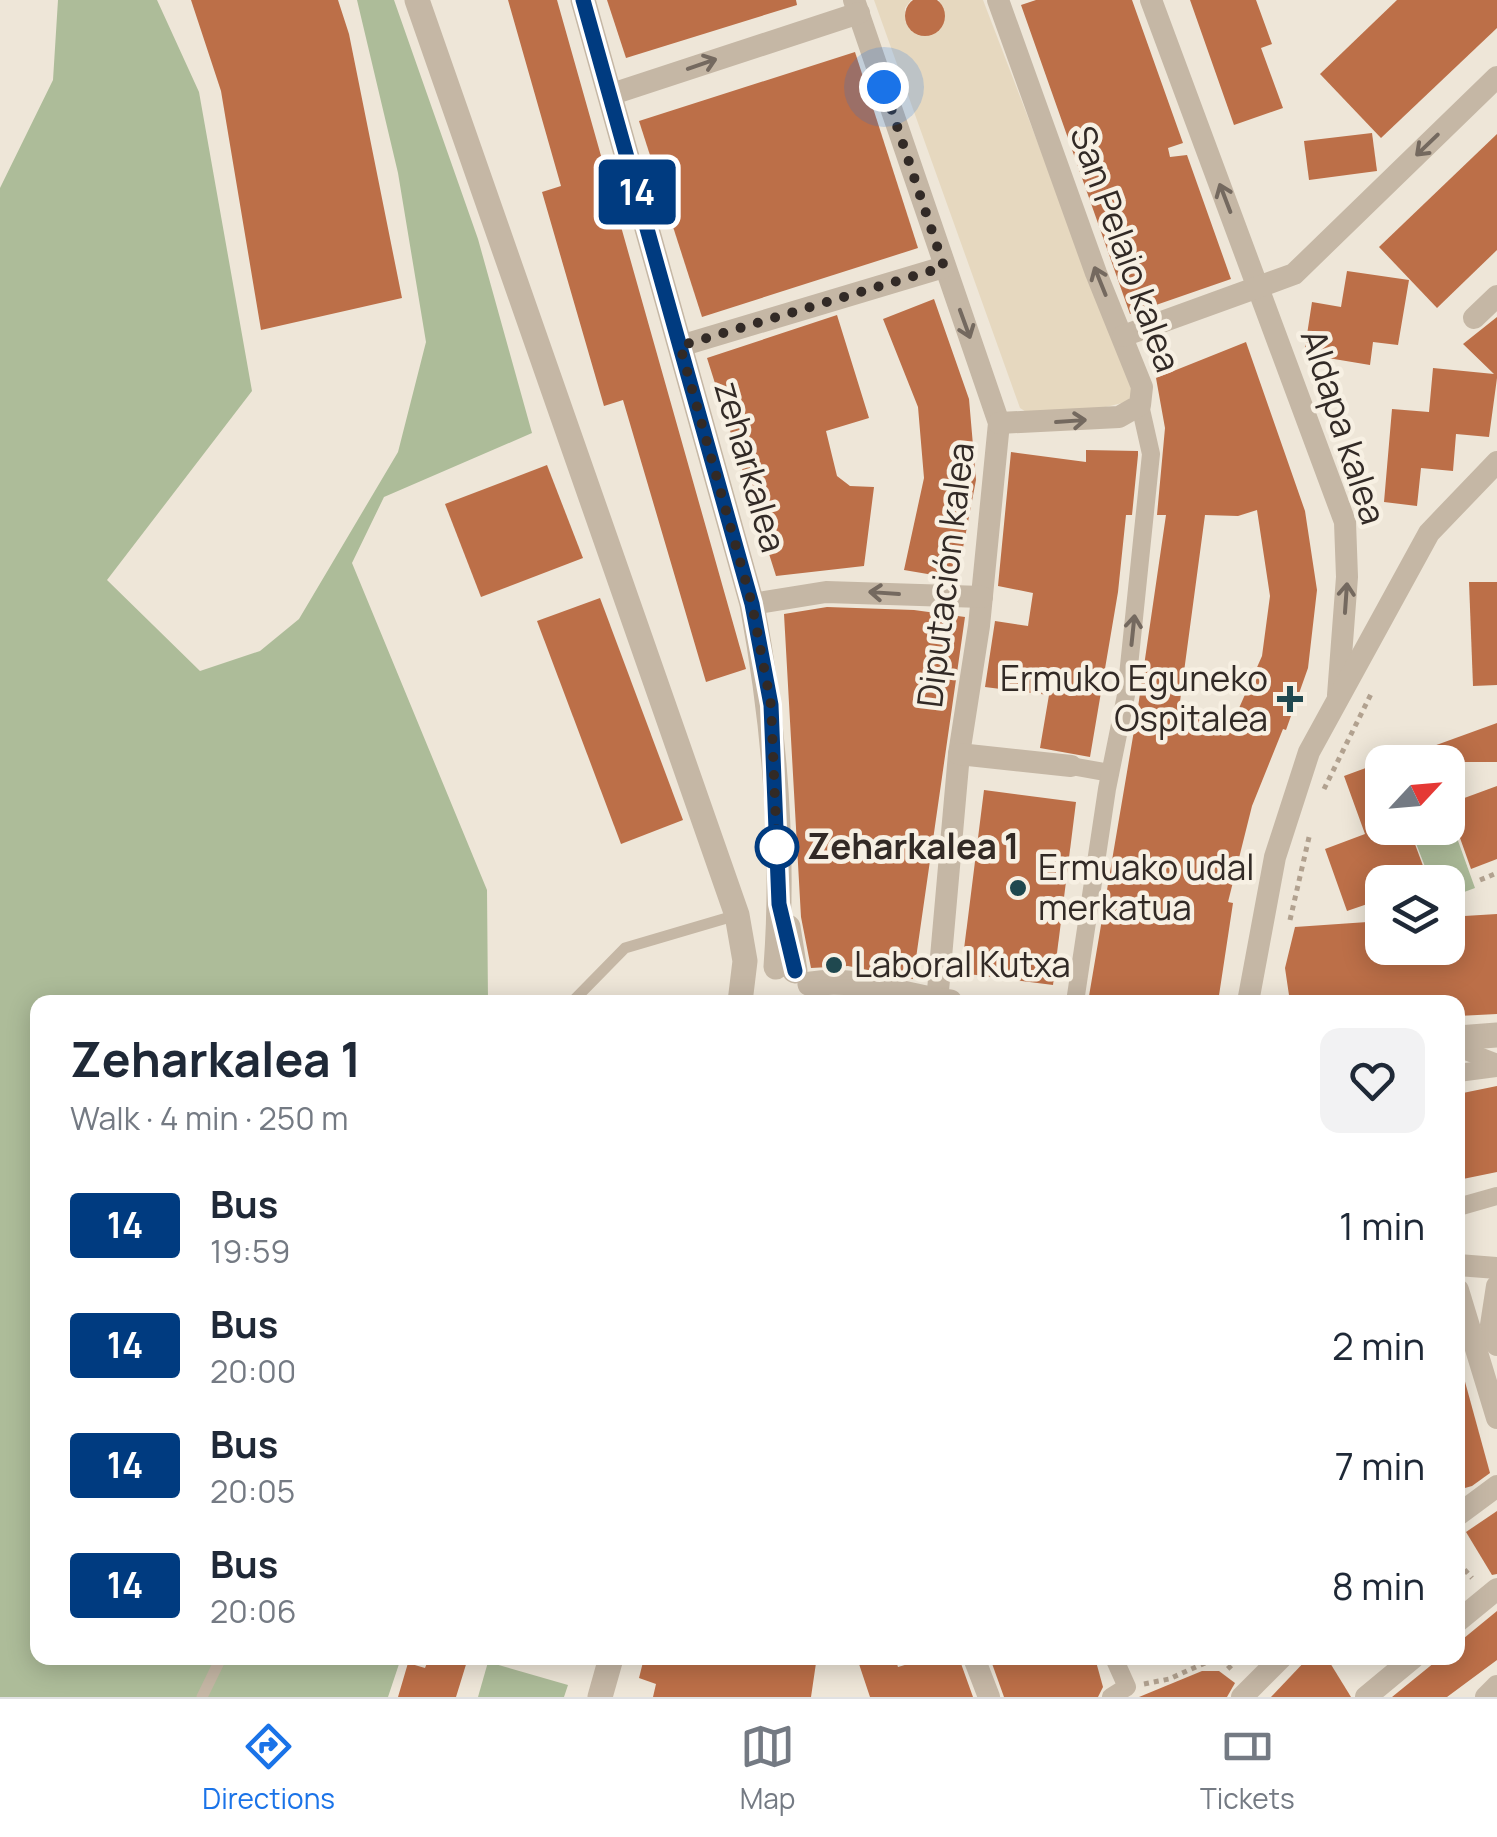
<!DOCTYPE html>
<html lang="en">
<head>
<meta charset="utf-8">
<style>
  body { margin:0; font-family:Manrope,sans-serif; background:#f2f2f3; color:#1f2937; height:100vh; display:flex; flex-direction:column; font-size:38px; white-space:nowrap }
  * { box-sizing:border-box; margin:0 }
  p { font-size:32px; color:#747a83 }
  .icon { flex:none; width:55px; height:55px; fill:none; stroke:currentColor; stroke-width:2; stroke-linecap:round; stroke-linejoin:round }
  .map { position:relative; flex:1; overflow:hidden }
  .drawer { position:absolute; left:30px; top:995px; width:1435px; height:670px; display:flex; flex-direction:column; background:#fff; border-radius:20px; box-shadow:0 5px 25px #0003 }
  .drawer>* { flex:none }
  .badge { padding:0 20px; border-radius:8px; font-size:35px; line-height:65px }
  .needle { width:65px; rotate:64deg }
  .fabs { position:absolute; left:1365px; top:745px; display:grid; gap:20px }
  .fabs a { display:grid; place-items:center; width:100px; height:100px; border-radius:20px; background:#fff; box-shadow:0 5px 25px #0003; font-size:50px }
  .you { position:absolute; width:50px; height:50px; margin:-25px; border:8px solid #fff; border-radius:50%; background:#1a73e8; box-shadow:0 0 0 15px #1a73e833 }
  .map>.badge { position:absolute; translate:-50% -50%; box-shadow:0 0 0 5px #fff }
  .round { display:grid; place-items:center; flex:none; width:105px; height:105px; border-radius:20px; background:#f2f2f3 }
  .headline { display:flex; align-items:center; justify-content:space-between; height:170px; padding:0 40px }
  h1 { font-size:48px; font-weight:700; line-height:75px }
  ul { padding:0; list-style:none }
  li { display:flex; align-items:center; gap:30px; height:120px; padding:0 40px }
  li div { flex:1 }
  li b { display:block; font-size:38px }
  li em { font-style:normal }
  li .badge { min-width:110px; font-weight:700; text-align:center }
  .tabs { display:flex; justify-content:space-around; align-items:center; height:140px; border-top:2px solid #e0e1e3; background:#fff; font-size:28px; color:#747a83 }
  .tabs a { display:grid; justify-items:center; gap:5px }
  .tabs .selected { color:#1a73e8 }
  .map>svg:first-child { display:block }
  .green { fill:#adbc99 }
  .plaza { fill:#e6d8bf }
  .building { fill:#bc6f48; fill-rule:evenodd }
  .lines { fill:none; stroke-linecap:round; stroke-linejoin:round }
  .path { stroke:#b1a18f; stroke-width:5; stroke-dasharray:5 5; stroke-linecap:butt }
  .service { stroke:#c5b7a5; stroke-width:11 }
  .pedestrian { stroke:#c5b7a5; stroke-width:18 }
  .minor { stroke:#c5b7a5; stroke-width:22 }
  .tertiary { stroke:#c5b7a5; stroke-width:25 }
  .oneway { stroke:#74695f }
  .line-casing { stroke:#fff; stroke-width:22 }
  .line { stroke:#003b80; stroke-width:15 }
  .walk { stroke:#322a26; stroke-width:10; stroke-dasharray:0 18 }
  .poi-dot { fill:#1f484f; stroke:#f7f0e3; stroke-width:4 }
  .stop-dot { fill:#fff; stroke:#003b80; stroke-width:5 }
  .labels { text-anchor:middle; stroke-width:9; stroke-linejoin:round; paint-order:stroke }
  .street-label { font-size:35px; fill:#322a26; stroke:#f7f0e3 }
  .poi-label { font-size:35px; fill:#322a26; stroke:#f7f0e3; text-anchor:start }
  .stop-label { font-size:35px; font-weight:bold; fill:#322a26; stroke:#f7f0e3; text-anchor:start }
</style>
</head>
<body>
<div class="map">
<svg width="1497" height="1697" viewBox="0 0 1497 1697">
  <rect width="100%" height="100%" fill="#eee6d8"/>
  <g class="green">
    <polygon points="58,0 157,0 199,92 252,391 107,580 200,671 260,651 299,619 398,452 426,342 398,173 357,0 394,0 478,239 532,433 384,497 352,563 487,890 488,1002 38,1002 38,1658 401,1658 388,1697 0,1697 0,188 53,80"/>
    <polygon points="1448,813 1475,888 1448,898 1448,882 1431,882 1410,828 1448,828"/>
    <polygon points="488,1662 568,1685 564,1697 478,1697"/>
  </g>
  <polygon class="plaza" points="874,0 911,0 905,8 905,21 913,32 926,36 938,31 945,19 939,0 983,0 1134,394 1126,402 1094,410 1031,415 1020,408"/>
  <g class="building">
    <circle cx="925" cy="16" r="20"/>
    <polygon points="191,0 338,0 349,34 402,298 261,330 221,91"/>
    <polygon points="508,0 557,0 746,669 706,682 623,400 604,406 542,192 561,186"/>
    <polygon points="607,0 796,0 797,5 626,58"/>
    <polygon points="1036,0 1132,0 1183,143 1168,148 1170,157 1187,155 1231,279 1130,314 1021,5"/>
    <polygon points="1190,0 1256,0 1272,44 1261,48 1283,108 1234,125"/>
    <polygon points="1397,0 1497,0 1497,28 1381,138 1320,74"/>
    <polygon points="855,52 918,248 702,317 639,121"/>
    <polygon points="1372,133 1377,171 1309,180 1304,141"/>
    <polygon points="1497,134 1497,250 1437,308 1379,247"/>
    <polygon points="1347,271 1409,280 1398,345 1373,342 1370,365 1304,354 1312,302 1341,307"/>
    <polygon points="934,299 969,399 976,480 957,579 904,570 924,478 918,407 883,319"/>
    <polygon points="837,315 869,418 826,431 837,476 850,486 874,487 864,566 776,576 707,358"/>
    <polygon points="1497,317 1497,378 1489,437 1456,434 1453,471 1421,468 1417,506 1384,502 1392,409 1429,412 1433,368 1494,374 1463,344"/>
    <path d="M1246,342L1305,511L1317,590L1308,668L1286,730L1283,729L1252,806L1228,902L1233,903L1218,1002H1088L1138,707L1166,515H1157L1165,428L1156,378ZM1257,510L1270,596L1262,656L1232,724L1179,709L1205,515L1238,516Z"/>
    <polygon points="1086,450 1138,451 1138,455 1132,515 1126,515 1118,592 1090,757 1040,748 1049,695 985,687 995,621 1028,626 1033,593 998,586 1011,452 1086,462"/>
    <polygon points="547,465 583,558 481,597 445,504"/>
    <polygon points="1469,582 1497,582 1497,685 1473,686"/>
    <polygon points="600,598 683,820 621,844 537,621"/>
    <polygon points="827,607 914,610 965,617 913,979 848,966 811,968 801,917 784,614"/>
    <polygon points="1497,723 1497,762 1395,762 1395,760"/>
    <polygon points="1382,762 1382,828 1409,828 1429,882 1382,882 1382,899 1347,911 1325,849 1365,834 1344,776"/>
    <polygon points="1497,786 1497,859 1471,869 1448,804"/>
    <polygon points="984,790 1076,802 1053,985 961,973"/>
    <polygon points="1497,914 1497,1014 1458,1016 1458,1002 1290,1002 1285,968 1295,927 1382,921 1382,948 1448,948 1448,917"/>
    <polygon points="1497,1086 1497,1172 1458,1180 1458,1094"/>
    <polygon points="1464,1378 1490,1473 1472,1486 1458,1490 1458,1379"/>
    <polygon points="1497,1511 1497,1574 1492,1575 1466,1532"/>
    <polygon points="1497,1611 1497,1660 1447,1697 1392,1697 1440,1658 1458,1658 1458,1643"/>
    <polygon points="433,1658 468,1658 456,1697 398,1697 408,1663 425,1668 427,1663 432,1664"/>
    <polygon points="644,1658 808,1658 807,1661 816,1663 811,1697 653,1697 656,1684 639,1678"/>
    <polygon points="857,1658 895,1658 898,1667 928,1658 959,1658 973,1697 870,1697"/>
    <polygon points="990,1658 1095,1658 1103,1687 1098,1697 1004,1697"/>
    <polygon points="1308,1658 1327,1658 1351,1697 1271,1697"/>
    <polygon points="1202,1671 1219,1671 1235,1683 1227,1697 1139,1697"/>
  </g>
  <g class="lines">
    <g class="path">
      <polyline points="1324,789 1372,692"/>
      <polyline points="1480,880 1497,873"/>
      <polyline points="1290,920 1310,833"/>
      <polyline points="1458,1562 1472,1578"/>
      <polyline points="1221,1658 1234,1672"/>
      <polyline points="1144,1684 1169,1679 1216,1658"/>
    </g>
    <g class="service">
      <polyline points="572,1002 625,948 737,915"/>
      <polyline points="202,1697 221,1658"/>
    </g>
    <g class="pedestrian">
      <polyline points="1071,766 1110,773"/>
      <polyline points="1075,1002 1107,789 1126,695 1151,454 1140,405"/>
      <polyline points="1458,1048 1497,1063"/>
      <polyline points="1458,1073 1497,1068"/>
      <polyline points="1458,1207 1497,1196"/>
      <polyline points="1111,1697 1127,1687 1114,1658"/>
    </g>
    <g class="minor">
      <polyline points="854,0 999,423 979,626 959,754 937,1002"/>
      <polyline points="998,0 1096,273 1142,387 1140,405 1119,417 999,423"/>
      <polyline points="1151,0 1345,522 1347,577 1338,695"/>
      <polyline points="609,95 859,13"/>
      <polyline points="1474,318 1497,296"/>
      <polyline points="1123,336 1294,274 1497,77"/>
      <polyline points="680,346 944,267"/>
      <polyline points="752,604 826,592 982,597"/>
      <polyline points="959,754 1071,766"/>
      <polyline points="1248,1002 1275,857 1309,752 1429,533 1497,462"/>
      <polyline points="1458,1265 1497,1268"/>
      <polyline points="1497,1286 1491,1325 1497,1345"/>
      <polyline points="1458,1290 1497,1418"/>
      <polyline points="1458,1515 1497,1486"/>
      <polyline points="1458,1621 1497,1589"/>
      <polyline points="974,1658 989,1697"/>
      <polyline points="1242,1697 1281,1658"/>
      <polyline points="1366,1697 1413,1658"/>
      <polyline points="1486,1697 1497,1686"/>
    </g>
    <g class="tertiary">
      <polyline points="417,0 737,915 745,961 740,1002"/>
      <path d="M583,0L752,604C774,723 785,846 776,967"/>
      <polyline points="788,927 795,971"/>
      <path d="M810,984C860,976 900,996 950,1002"/>
      <polyline points="1458,1038 1497,1035"/>
      <polyline points="600,1697 611,1658"/>
    </g>
  </g>
  <defs><path id="oneway-shaft" d="M-6 0H5M1.5-3L5.5 0L1.5 3" fill="none" stroke-width="1.6" stroke-linecap="round" stroke-linejoin="round" transform="scale(2.5)"/></defs>
  <g class="oneway">
    <use href="#oneway-shaft" transform="translate(702 64) rotate(-19)"/>
    <use href="#oneway-shaft" transform="translate(1427 145) rotate(136)"/>
    <use href="#oneway-shaft" transform="translate(1225 198) rotate(-111)"/>
    <use href="#oneway-shaft" transform="translate(1100 281) rotate(-112)"/>
    <use href="#oneway-shaft" transform="translate(965 324) rotate(70)"/>
    <use href="#oneway-shaft" transform="translate(1071 421) rotate(-4)"/>
    <use href="#oneway-shaft" transform="translate(884 593) rotate(-176)"/>
    <use href="#oneway-shaft" transform="translate(1346 598) rotate(-86)"/>
    <use href="#oneway-shaft" transform="translate(1133 630) rotate(-84)"/>
  </g>
  <g class="lines">
    <defs>
      <polyline id="line" points="583,0 752,604 771,705 779,904 795,971"/>
    </defs>
    <use href="#line" class="line-casing"/>
    <use href="#line" class="line"/>
    <polyline class="walk" points="777,847 771,705 752,604 680,346 944,267 884,87"/>
  </g>
  <g class="poi-dot">
    <path d="M1285 684h10v10h10v10h-10v10h-10v-10h-10v-10h10z"/>
    <circle cx="1018" cy="888" r="10"/>
    <circle cx="834" cy="965" r="10"/>
  </g>
  <circle class="stop-dot" cx="777" cy="847" r="20"/>
  <g class="labels">
    <g class="street-label">
      <text transform="translate(1125 249) rotate(70)" y="12">San Pelaio kalea</text>
      <text transform="translate(1343 427) rotate(72)" y="12">Aldapa kalea</text>
      <text transform="translate(750 467) rotate(74)" y="12">zeharkalea</text>
      <text transform="translate(946 575) rotate(-83)" y="12">Diputación kalea</text>
    </g>
    <g class="poi-label">
      <text x="1268" y="691" text-anchor="end">Ermuko Eguneko<tspan x="1268" dy="40">Ospitalea</tspan></text>
      <text x="1038" y="880">Ermuako udal<tspan x="1038" dy="40">merkatua</tspan></text>
      <text x="854" y="977">Laboral Kutxa</text>
    </g>
    <g class="stop-label">
      <text x="807" y="859">Zeharkalea 1</text>
    </g>
  </g>
</svg>
<div class="fabs">
<a><svg class="needle" viewBox="-14 -14 28 28"><path d="M0-13l5 13h-10z" fill="#e53935"/><path d="M0 13l5-13h-10z" fill="#747a83"/></svg></a>
<a><svg class="icon" aria-label="layers" viewBox="0 0 24 24"><path d="M12 4l9 5-9 5-9-5zM3 14l9 5 9-5"/></svg></a>
</div>
<div class="you" style="left:884px;top:87px"></div>
<b class="badge" style="left:637px;top:192px;background:#003b80;color:#fff">14</b>
<section class="drawer">
<div class="headline"><div><h1>Zeharkalea 1</h1><p>Walk · 4 min · 250 m</p></div><a class="round"><svg class="icon" aria-label="heart" viewBox="0 0 24 24"><path d="M12 20l-8-8c-3-5 5-10 8-4 3-6 11-1 8 4z"/></svg></a></div>
<ul>
<li><span class="badge" style="background:#003b80;color:#fff">14</span><div><b>Bus</b><p>19:59</p></div><em>1 min</em></li>
<li><span class="badge" style="background:#003b80;color:#fff">14</span><div><b>Bus</b><p>20:00</p></div><em>2 min</em></li>
<li><span class="badge" style="background:#003b80;color:#fff">14</span><div><b>Bus</b><p>20:05</p></div><em>7 min</em></li>
<li><span class="badge" style="background:#003b80;color:#fff">14</span><div><b>Bus</b><p>20:06</p></div><em>8 min</em></li>
</ul>
</section>
</div>
<nav class="tabs">
<a class="selected"><svg class="icon" aria-label="directions" viewBox="0 0 24 24"><path d="M12 3l9 9-9 9-9-9zM9 14v-3h6M13 9l2 2-2 2"/></svg>Directions</a>
<a><svg class="icon" aria-label="map" viewBox="0 0 24 24"><path d="M3 6l6-2 6 2 6-2v14l-6 2-6-2-6 2zM9 4v14M15 6v14"/></svg>Map</a>
<a><svg class="icon" aria-label="tickets" viewBox="0 0 24 24"><path d="M3 7h18v10H3zM15 7v10"/></svg>Tickets</a>
</nav>
</body>
</html>
